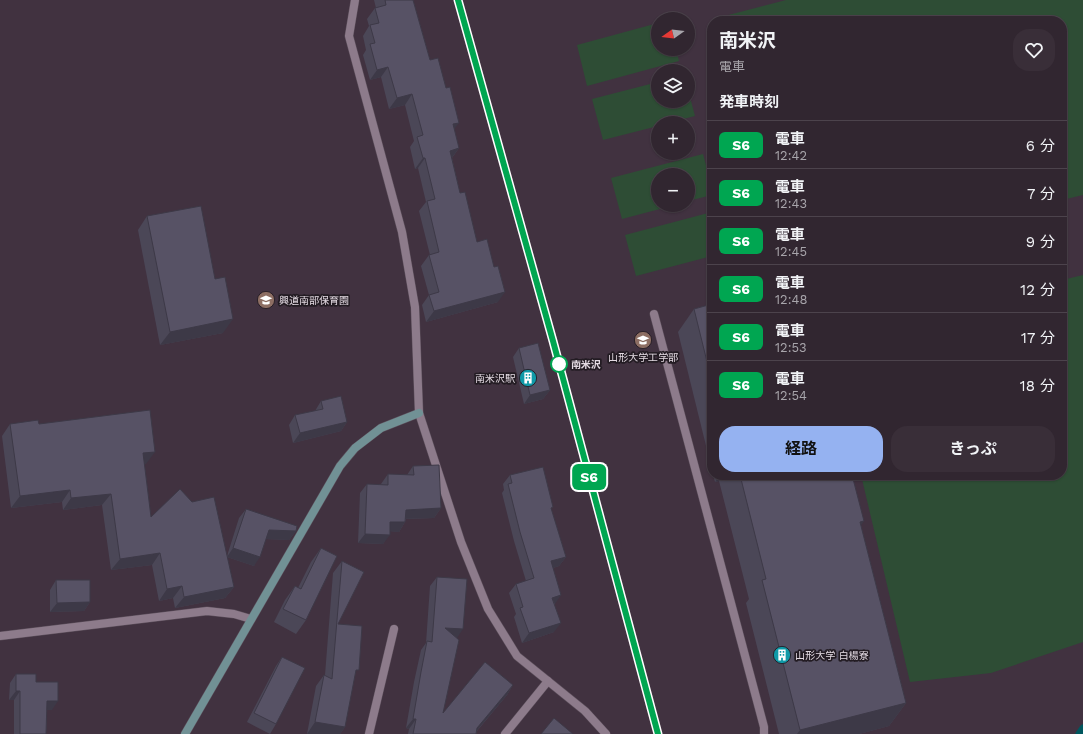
<!DOCTYPE html>
<html lang="ja">
<head>
<meta charset="utf-8">
<style>
  body { margin:0; font-family:"Work Sans","Noto Sans JP",sans-serif; background:#392e38; color:#f1f3f6; height:100vh; display:flex; flex-direction:column; font-size:15px; white-space:nowrap }
  * { box-sizing:border-box; margin:0 }
  p { font-size:13px; color:#a8a5ab }
  .icon { flex:none; width:22px; height:22px; fill:none; stroke:currentColor; stroke-width:2; stroke-linecap:round; stroke-linejoin:round }
  .map { position:relative; flex:1; overflow:hidden }
  .side { position:absolute; left:707px; top:16px; width:360px; height:464px; display:flex; flex-direction:column; background:#312630; border-radius:16px; box-shadow:0 1px 3px #0004,0 0 0 1px #4c434c }
  .side>* { flex:none }
  .badge { padding:0 8px; border-radius:6px; font-size:14px; line-height:26px }
  .needle { width:26px; rotate:256deg }
  .tools { position:absolute; left:651px; top:12px; display:grid; gap:8px }
  .tools a { display:grid; place-items:center; width:44px; height:44px; border-radius:50%; background:#312630; box-shadow:0 1px 3px #0004,0 0 0 1px #4c434c; font-size:20px }
  .map>.badge { position:absolute; translate:-50% -50%; box-shadow:0 0 0 2px #fff }
  h2 { padding:0 12px; font-size:15px; line-height:36px }
  .round { display:grid; place-items:center; flex:none; width:42px; height:42px; border-radius:16px; background:#392e38 }
  .head { display:flex; align-items:center; justify-content:space-between; height:68px; padding:0 12px }
  h1 { font-size:19px; font-weight:700; line-height:30px }
  .primary-button { display:flex; gap:8px; margin-top:auto; padding:8px 12px }
  .primary-button a { flex:1; height:46px; border-radius:16px; background:#95b2f1; color:#111; font-size:16px; font-weight:700; line-height:46px; text-align:center }
  .primary-button a+a { background:#392e38; color:#f1f3f6 }
  ul { padding:0; list-style:none }
  li { display:flex; align-items:center; gap:12px; height:48px; padding:0 12px; border-top:1px solid #4c434c }
  li div { flex:1 }
  li b { display:block; font-size:15px }
  li em { font-style:normal }
  li .badge { min-width:44px; font-weight:700; text-align:center }
  .map>svg:first-child { display:block }
  .grass { fill:#2e4d35 }
  .lines { fill:none; stroke-linecap:round; stroke-linejoin:round }
  .stream { stroke:#00575e; stroke-width:7 }
  .lane-casing { stroke:#5c4f5b; stroke-width:9 }
  .street-casing { stroke:#5c4f5b; stroke-width:9 }
  .secondary-casing { stroke:#5c4f5b; stroke-width:9 }
  .lane { stroke:#8d7b8b; stroke-width:8 }
  .street { stroke:#8d7b8b; stroke-width:8 }
  .secondary { stroke:#719195; stroke-width:8 }
  .rail-casing { stroke:#c7bdc6; stroke-width:4.5 }
  .rail { stroke:#231c23; stroke-width:3; stroke-dasharray:9; stroke-linecap:butt }
  .wall { fill:#4b4757 }
  .shaded-wall { fill:#3d3947 }
  .building { fill:#575265; stroke:#3d3947 }
  .line-casing { stroke:#fff; stroke-width:9 }
  .line { stroke:#00a651; stroke-width:6 }
  .stop-dot { fill:#fff; stroke:#00a651; stroke-width:2 }
  .labels { text-anchor:middle; stroke-width:3.5; stroke-linejoin:round; paint-order:stroke }
  .poi-label { font-size:10px; fill:#e3dae2; stroke:#231c23; text-anchor:start }
  .stop-label { font-size:10px; font-weight:bold; fill:#e3dae2; stroke:#231c23; text-anchor:start }
</style>
</head>
<body>
<div class="map">
<svg width="1083" height="734" viewBox="0 0 1083 734">
  <rect width="100%" height="100%" fill="#413240"/>
  <g class="grass">
    <polygon points="786,0 1083,0 1083,195 1062,200 1062,21 718,21 717,18"/>
    <polygon points="658,23 658,49 676,49 679,61 587,86 577,45"/>
    <polygon points="658,82 658,101 688,101 688,90 695,116 668,123 658,123 658,126 603,140 592,99"/>
    <polygon points="703,154 712,187 712,195 688,201 688,175 658,175 658,205 675,205 622,219 611,178"/>
    <polygon points="712,212 712,256 636,276 625,235"/>
    <polygon points="1083,275 1083,642 991,673 910,682 861,475 1062,475 1062,280"/>
  </g>
  <g class="lines">
    <polyline class="stream" points="1079,734 1083,728"/>
    <defs>
      <g id="lane">
        <polyline points="654,314 764,727 764,734"/>
        <polyline points="505,734 548,681"/>
      </g>
      <g id="street">
        <polyline points="355,0 349,36 402,232 415,307 419,413 461,542 488,609 517,656 585,711 606,734"/>
        <polyline points="0,636 207,611 234,614 251,619"/>
        <polyline points="369,734 394,629"/>
      </g>
      <polyline id="secondary" points="185,734 340,466 355,448 381,428 419,413"/>
    </defs>
    <use href="#lane" class="lane-casing"/>
    <use href="#street" class="street-casing"/>
    <use href="#secondary" class="secondary-casing"/>
    <use href="#lane" class="lane"/>
    <use href="#street" class="street"/>
    <use href="#secondary" class="secondary"/>
    <defs>
      <polyline id="rail" points="458,0 553,341 658,734"/>
    </defs>
    <use href="#rail" class="rail-casing"/>
    <use href="#rail" class="rail"/>
  </g>
  <g class="wall">
    <polygon points="374,0 413,0 430,60 454,130 459,148 452,158 460,193 498,302 426,322 422,305 429,295 421,266 429,255 430,255 419,211 426,202 418,168 415,169 410,147 414,141 405,105 389,109 381,77 370,80 363,55 366,50 363,36 369,26 367,19 375,8 376,8"/>
    <polygon points="147,216 223,333 160,345 138,230"/>
    <polygon points="712,304 712,470 678,332 694,309"/>
    <polygon points="519,348 550,390 543,399 524,404 513,357"/>
    <polygon points="321,401 347,422 341,431 293,443 289,425 295,415 315,411"/>
    <polygon points="10,424 146,464 144,464 151,517 227,556 239,518 246,509 296,531 289,540 266,539 254,566 227,557 234,587 225,598 175,608 173,598 159,601 152,565 111,570 102,505 63,510 62,502 11,508 2,436"/>
    <polygon points="413,466 441,508 434,518 406,519 405,522 399,532 390,531 383,544 358,543 360,493 367,484 381,484 388,474 407,475"/>
    <polygon points="510,475 551,509 566,557 559,566 553,568 555,604 554,632 522,643 514,617 516,614 509,593 516,584 526,581 514,541 502,493 504,490 503,484"/>
    <polygon points="713,475 852,475 861,526 906,703 889,726 859,734 779,734 746,603 749,599 719,481 715,482"/>
    <polygon points="321,548 306,620 296,634 274,622 285,600 295,586 298,588 311,562"/>
    <polygon points="342,561 338,624 345,727 340,734 307,734 316,686 324,675 325,675 333,573"/>
    <polygon points="437,577 457,638 443,713 513,685 507,695 477,731 476,734 408,734 409,729 406,728 414,682 421,650 426,643 430,586"/>
    <polygon points="56,580 90,602 84,611 50,612 50,590"/>
    <polygon points="282,657 276,724 270,734 247,722 276,666"/>
    <polygon points="16,674 36,682 52,710 47,710 46,734 14,734 14,700 9,700 10,683"/>
  </g>
  <g class="shaded-wall">
    <polygon points="388,67 381,77 370,80 377,70"/>
    <polygon points="412,94 405,105 389,109 397,98"/>
    <polygon points="459,123 451,133 453,124"/>
    <polygon points="459,148 451,159 450,151"/>
    <polygon points="423,158 425,158 418,168 415,169"/>
    <polygon points="505,292 498,302 426,322 434,311"/>
    <polygon points="233,319 223,333 160,345 170,332"/>
    <polygon points="550,390 543,399 524,404 530,395"/>
    <polygon points="347,422 341,431 293,443 300,433"/>
    <polygon points="155,452 146,464 134,465 143,453"/>
    <polygon points="720,475 723,475 719,481 715,482"/>
    <polygon points="70,490 62,502 11,508 20,496"/>
    <polygon points="111,494 102,505 63,510 71,498"/>
    <polygon points="441,508 434,518 399,519 406,510"/>
    <polygon points="864,521 848,544 860,522"/>
    <polygon points="390,522 405,522 399,532 384,531"/>
    <polygon points="269,530 296,531 289,540 263,539"/>
    <polygon points="365,534 390,535 383,544 358,543"/>
    <polygon points="233,548 260,557 254,566 227,557"/>
    <polygon points="160,553 152,565 111,570 120,559"/>
    <polygon points="566,557 559,566 544,571 551,561"/>
    <polygon points="182,586 173,598 159,601 167,589"/>
    <polygon points="234,587 225,598 175,608 184,597"/>
    <polygon points="561,595 555,604 552,598"/>
    <polygon points="90,602 84,611 50,612 57,603"/>
    <polygon points="561,623 554,632 522,643 529,633"/>
    <polygon points="445,628 463,629 457,638"/>
    <polygon points="513,685 507,695 474,734 477,728"/>
    <polygon points="16,691 20,691 14,700 9,700"/>
    <polygon points="47,701 58,701 52,710 40,710"/>
    <polygon points="906,703 889,726 859,734 797,734 800,730"/>
    <polygon points="413,719 416,719 409,729 406,728"/>
    <polygon points="315,722 345,727 340,734 307,734"/>
  </g>
  <g class="building">
    <polygon points="385,0 413,0 430,60 438,58 446,88 450,87 459,123 453,124 459,148 450,151 460,193 465,192 477,242 487,239 494,267 498,266 505,292 434,311 429,295 439,292 429,255 439,252 427,201 435,199 425,158 423,158 417,137 423,135 412,94 397,98 388,67 377,70 370,44 375,43 370,25 379,23 375,8 386,5"/>
    <polygon points="201,206 215,279 225,277 233,319 170,332 147,216"/>
    <polygon points="712,304 712,382 694,309"/>
    <polygon points="538,343 550,390 530,395 519,348"/>
    <polygon points="341,396 347,422 300,433 295,415 323,409 321,401"/>
    <polygon points="150,410 155,452 143,453 151,517 180,489 192,502 214,497 234,587 184,597 182,586 167,589 160,553 120,559 111,494 71,498 70,490 20,496 10,424 38,420 39,424"/>
    <polygon points="439,465 441,508 406,510 405,522 390,522 390,535 365,534 367,484 388,485 388,474 414,475 413,466"/>
    <polygon points="543,467 553,507 551,508 566,557 551,561 561,595 552,598 561,623 529,633 520,608 523,607 516,584 534,578 520,532 508,484 512,483 510,475"/>
    <polygon points="740,475 852,475 864,521 860,522 906,703 800,730 762,580 766,579"/>
    <polygon points="246,509 297,526 296,531 269,530 260,557 233,548"/>
    <polygon points="321,548 337,556 306,620 283,609 295,586 301,589"/>
    <polygon points="342,561 364,572 338,624 362,626 359,670 356,670 345,727 315,722 324,675 332,679"/>
    <polygon points="437,577 467,579 463,629 445,628 459,640 443,713 485,662 513,685 477,728 476,734 413,734 416,719 413,719 421,672 427,641 432,642"/>
    <polygon points="56,580 90,580 90,602 57,603"/>
    <polygon points="282,657 305,668 276,724 254,713"/>
    <polygon points="16,674 36,674 36,682 58,682 58,701 47,701 46,734 20,734 20,691 16,691"/>
    <polygon points="554,718 573,734 541,734"/>
  </g>
  <g class="lines">
    <defs>
      <polyline id="line" points="458,0 553,341 658,734"/>
    </defs>
    <use href="#line" class="line-casing"/>
    <use href="#line" class="line"/>
  </g>
  <defs>
    <symbol id="school-disc" viewBox="-11 -11 22 22"><circle r="9.5" fill="#8d6e63" stroke="#231c23"/><path d="M0-5L7-2L0 1L-7-2ZM-4 1L0 2.5L4 1V4Q0 6-4 4Z" fill="#fff"/></symbol>
    <symbol id="university-disc" viewBox="-11 -11 22 22"><circle r="9.5" fill="#8d6e63" stroke="#231c23"/><path d="M0-5L7-2L0 1L-7-2ZM-4 1L0 2.5L4 1V4Q0 6-4 4Z" fill="#fff"/></symbol>
    <symbol id="building-disc" viewBox="-11 -11 22 22"><circle r="9.5" fill="#0f9aa8" stroke="#231c23"/><path d="M-4-6H4V6H1V3H-1V6H-4ZM-2.5-4.3h1.7v1.8h-1.7ZM.8-4.3h1.7v1.8H.8ZM-2.5-1h1.7V.8h-1.7ZM.8-1h1.7V.8H.8Z" fill="#fff"/></symbol>
  </defs>
  <g fill-rule="evenodd">
    <use href="#school-disc" x="256" y="290" width="20" height="20"/>
    <use href="#university-disc" x="633" y="330" width="20" height="20"/>
    <use href="#building-disc" x="518" y="368" width="20" height="20"/>
    <use href="#building-disc" x="772" y="645" width="20" height="20"/>
  </g>
  <circle class="stop-dot" cx="559" cy="364" r="8"/>
  <g class="labels">
    <g class="poi-label">
      <text x="279" y="304">興道南部保育園</text>
      <text x="643" y="361" text-anchor="middle">山形大学工学部</text>
      <text x="515" y="382" text-anchor="end">南米沢駅</text>
      <text x="795" y="659">山形大学 白楊寮</text>
    </g>
    <g class="stop-label">
      <text x="571" y="368">南米沢</text>
    </g>
  </g>
</svg>
<div class="tools">
<a><svg class="needle" viewBox="-14 -14 28 28"><path d="M0-13l5 13h-10z" fill="#e53935"/><path d="M0 13l5-13h-10z" fill="#a8a5ab"/></svg></a>
<a><svg class="icon" aria-label="layers" viewBox="0 0 24 24"><path d="M12 4l9 5-9 5-9-5zM3 14l9 5 9-5"/></svg></a>
<a>+</a>
<a>−</a>
</div>
<b class="badge" style="left:589px;top:477px;background:#00a651;color:#fff">S6</b>
<section class="side">
<div class="head"><div><h1>南米沢</h1><p>電車</p></div><a class="round"><svg class="icon" aria-label="heart" viewBox="0 0 24 24"><path d="M12 20l-8-8c-3-5 5-10 8-4 3-6 11-1 8 4z"/></svg></a></div>
<h2>発車時刻</h2>
<ul>
<li><span class="badge" style="background:#00a651;color:#fff">S6</span><div><b>電車</b><p>12:42</p></div><em>6 分</em></li>
<li><span class="badge" style="background:#00a651;color:#fff">S6</span><div><b>電車</b><p>12:43</p></div><em>7 分</em></li>
<li><span class="badge" style="background:#00a651;color:#fff">S6</span><div><b>電車</b><p>12:45</p></div><em>9 分</em></li>
<li><span class="badge" style="background:#00a651;color:#fff">S6</span><div><b>電車</b><p>12:48</p></div><em>12 分</em></li>
<li><span class="badge" style="background:#00a651;color:#fff">S6</span><div><b>電車</b><p>12:53</p></div><em>17 分</em></li>
<li><span class="badge" style="background:#00a651;color:#fff">S6</span><div><b>電車</b><p>12:54</p></div><em>18 分</em></li>
</ul>
<div class="primary-button"><a>経路</a><a>きっぷ</a></div>
</section>
</div>
</body>
</html>
